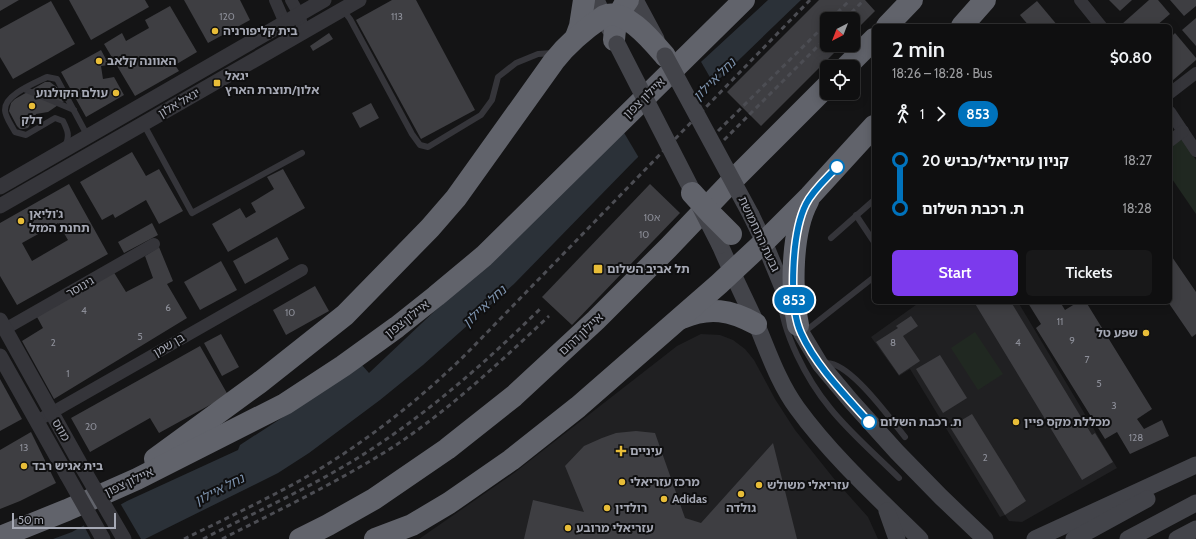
<!DOCTYPE html>
<html lang="en">
<head>
<meta charset="utf-8">
<style>
  body { margin:0; font-family:Cabin,"Noto Sans Hebrew",sans-serif; background:#181819; color:#f1f3f6; height:100vh; display:flex; flex-direction:column; font-size:15px; white-space:nowrap }
  * { box-sizing:border-box; margin:0 }
  p { font-size:13px; color:#9b9c9f }
  .icon { flex:none; width:22px; height:22px; fill:none; stroke:currentColor; stroke-width:2; stroke-linecap:round; stroke-linejoin:round }
  .map { position:relative; flex:1; overflow:hidden }
  .panel { position:absolute; left:872px; top:24px; width:300px; height:280px; display:flex; flex-direction:column; background:#0f0f10; border-radius:6px; box-shadow:0 2px 10px #0003,0 0 0 1px #2f2f30 }
  .panel>* { flex:none }
  .badge { padding:0 8px; border-radius:13px; font-size:14px; line-height:26px }
  .needle { width:26px; rotate:222deg }
  .fabs { position:absolute; left:820px; top:12px; display:grid; gap:8px }
  .fabs a { display:grid; place-items:center; width:40px; height:40px; border-radius:6px; background:#0f0f10; box-shadow:0 2px 10px #0003,0 0 0 1px #2f2f30; font-size:20px }
  .scale { position:absolute; left:12px; bottom:10px; width:104px; box-sizing:border-box; padding-left:4px; border:2px solid #a6a9b5; border-top:0; font-size:11px; line-height:14px; white-space:nowrap; color:#a6a9b5; -webkit-text-stroke:3px #0f0f10; paint-order:stroke }
  .map>.badge { position:absolute; translate:-50% -50%; box-shadow:0 0 0 2px #fff }
  .legs { display:flex; align-items:center; gap:6px; height:44px; padding:0 20px; font-size:13px }
  .legs p { margin-inline-start:auto }
  .summary { display:flex; align-items:center; justify-content:space-between; height:68px; padding:0 20px }
  h1 { font-size:22px; font-weight:600; line-height:30px }
  .action { display:flex; gap:8px; margin-top:auto; padding:8px 20px }
  .action a { flex:1; height:46px; border-radius:6px; background:#7c3aed; color:#fff; font-size:16px; font-weight:600; line-height:46px; text-align:center }
  .action a+a { background:#181819; color:#f1f3f6 }
  ul { padding:0 20px; list-style:none }
  li { display:flex; align-items:center; gap:14px; height:48px; font-size:15px }
  li i { display:grid; place-items:center; width:6px; height:100%; margin:0 5px; background:currentColor }
  li i::after { content:''; width:10px; height:10px; margin:-5px; border:3px solid; border-radius:50%; background:#0f0f10 }
  li p { margin-inline-start:auto }
  li:first-child i { background:linear-gradient(#0000 50%,currentColor 0) }
  li:last-child i { background:linear-gradient(currentColor 50%,#0000 0) }
  .map>svg:first-child { display:block }
  .built { fill:#202022 }
  .green { fill:#202821 }
  .water { fill:#2b3138 }
  .pier { fill:#141415 }
  .building { fill:#3e3e42; fill-rule:evenodd }
  .lines { fill:none; stroke-linecap:round; stroke-linejoin:round }
  .service { stroke:#35353a; stroke-width:6 }
  .minor { stroke:#35353a; stroke-width:12 }
  .tertiary { stroke:#35353a; stroke-width:15 }
  .secondary { stroke:#43444a; stroke-width:17 }
  .motorway { stroke:#61636b; stroke-width:22 }
  .rail { stroke:#4c4d53; stroke-width:3; stroke-dasharray:5 4; stroke-linecap:butt }
  .tertiary-bridge { stroke:#35353a; stroke-width:15 }
  .secondary-bridge { stroke:#43444a; stroke-width:17 }
  .motorway-bridge { stroke:#61636b; stroke-width:22 }
  .line-1-casing { stroke:#fff; stroke-width:9 }
  .line-1 { stroke:#0072bc; stroke-width:6 }
  .poi-dot { fill:#e8bd38; stroke:#0f0f10; stroke-width:1.5 }
  .stop-1-dot { fill:#fff; stroke:#0072bc; stroke-width:2 }
  .labels { text-anchor:middle; stroke-width:4; stroke-linejoin:round; paint-order:stroke }
  .number-label { font-size:10px; fill:#8c8e98 }
  .poi-label { font-size:12px; font-weight:bold; fill:#a6a9b5; stroke:#0f0f10; text-anchor:start }
  .street-label { font-size:12px; fill:#a6a9b5; stroke:#0f0f10 }
  .stop-label { font-size:12px; font-weight:bold; fill:#a6a9b5; stroke:#0f0f10; text-anchor:start }
  .water-label { font-size:13px; font-style:italic; fill:#7e94af; stroke:#0f0f10 }
</style>
</head>
<body>
<div class="map">
<svg width="1196" height="539" viewBox="0 0 1196 539">
  <rect width="100%" height="100%" fill="#141415"/>
  <g class="built">
    <polygon points="920,302 1018,302 1117,468 1022,522 1009,521 1005,515 1000,517 910,369 899,376 871,337"/>
    <polygon points="701,334 720,335 733,340 745,349 754,360 775,399 795,430 835,480 868,517 878,539 419,539 514,473 677,346"/>
  </g>
  <g class="green">
    <polygon points="1182,139 1196,160 1196,214 1170,176 1170,147"/>
    <polygon points="975,332 1003,374 978,390 951,348"/>
  </g>
  <polygon class="water" points="768,0 801,0 635,160 514,284 423,365 380,400 309,453 278,473 145,539 53,539 72,532 127,501 238,450 240,445 314,397 361,364 369,373 598,157"/>
  <g class="pier">
    <polygon points="700,60 715,86 639,158 623,131"/>
    <polygon points="120,503 141,539 91,539 83,524"/>
  </g>
  <g class="building">
    <polygon points="0,0 19,0 0,11"/>
    <polygon points="69,0 145,0 149,7 91,40"/>
    <polygon points="184,0 240,0 250,20 208,43"/>
    <polygon points="392,0 416,0 475,110 421,139 356,20"/>
    <polygon points="819,0 865,0 875,11 853,33 853,19 827,19 827,45 842,45 761,126 727,92"/>
    <polygon points="1109,0 1132,0 1120,11"/>
    <polygon points="1149,0 1158,0 1170,14 1156,26 1124,26 1122,24"/>
    <polygon points="1170,0 1196,0 1196,6 1184,16"/>
    <polygon points="51,1 75,44 13,79 0,57 0,29"/>
    <polygon points="1037,1 1058,26 1029,26 1020,15"/>
    <polygon points="170,6 197,52 175,65 179,71 135,96 104,44 122,33 126,41 149,28 145,20"/>
    <polygon points="1196,18 1196,46 1182,30"/>
    <polygon points="329,33 333,39 313,51 310,46"/>
    <polygon points="1175,33 1196,58 1196,60 1172,81 1170,79 1170,38"/>
    <polygon points="101,50 109,65 101,66 103,79 114,77 124,95 86,117 61,72"/>
    <polygon points="45,82 50,82 58,88 64,101 48,112 36,114 28,128 24,129 20,129 17,126 9,111 11,103 15,99"/>
    <polygon points="371,103 379,118 360,128 352,113"/>
    <polygon points="132,152 146,176 159,169 183,211 159,224 146,200 115,218 113,214 102,220 80,182"/>
    <polygon points="283,169 305,208 228,252 212,224 240,208 246,218 256,212 251,203 274,189 267,177"/>
    <path d="M69,184L108,254L17,305L0,276V223ZM58,223L68,240L32,261L22,243Z"/>
    <polygon points="650,184 680,213 572,325 542,297"/>
    <polygon points="152,223 158,235 124,253 118,242"/>
    <polygon points="277,237 289,259 245,284 233,261"/>
    <polygon points="159,247 173,281 167,284 187,318 54,399 22,341 43,328 37,317 113,271 126,292 153,278 145,256"/>
    <polygon points="1170,254 1196,292 1196,334 1192,337 1168,302 1170,302"/>
    <polygon points="221,261 237,290 200,310 184,282"/>
    <polygon points="315,286 329,311 286,335 273,310"/>
    <polygon points="974,302 1011,302 1092,435 1095,433 1113,462 1082,480"/>
    <polygon points="1029,302 1060,302 1065,310 1078,302 1086,302 1152,409 1137,419 1144,429 1162,420 1169,436 1130,454 1117,432 1105,439 1036,328 1041,324 1028,303"/>
    <polygon points="911,316 918,326 903,336 920,361 899,375 876,342 898,328 896,326"/>
    <polygon points="221,334 239,367 222,376 204,343"/>
    <polygon points="200,346 228,395 159,433 150,418 90,452 71,418"/>
    <polygon points="940,355 967,398 943,413 916,369"/>
    <polygon points="0,379 22,419 0,431"/>
    <polygon points="972,414 1026,501 1005,515 950,427"/>
    <polygon points="636,431 655,433 685,518 701,523 773,443 797,539 524,539 533,500 584,512 565,466 584,446 602,438 616,433"/>
    <polygon points="31,432 56,483 20,501 0,509 0,450"/>
  </g>
  <g class="lines">
    <g class="service">
      <polyline points="343,10 350,19 412,134 420,145 428,147 481,115 492,100 498,77 516,63 538,54 553,53"/>
      <polyline points="24,89 74,110"/>
      <polyline points="143,123 192,213 302,153"/>
      <path d="M65,146C70,136 68,131 63,121L55,118L26,135L15,132C12,126 5,117 5,110C4,95 35,83 47,77L57,79L87,135"/>
      <polyline points="856,215 874,242"/>
      <polyline points="831,238 874,200"/>
      <path d="M780,296C782,333 807,380 830,408C850,433 876,455 899,478"/>
      <polyline points="803,333 874,277"/>
      <path d="M823,364C846,356 891,420 905,437"/>
    </g>
    <g class="minor">
      <polyline points="275,0 285,23"/>
      <path d="M291,0C297,11 304,20 301,33"/>
      <polyline points="1080,0 1101,26"/>
      <polyline points="1170,93 1196,73"/>
      <polyline points="1170,112 1196,151"/>
      <polyline points="1170,141 1183,131"/>
      <polyline points="5,329 154,244"/>
      <polyline points="37,421 302,270"/>
    </g>
    <g class="tertiary">
      <polyline points="0,187 324,0"/>
      <polyline points="0,206 359,0"/>
      <polyline points="0,320 82,467"/>
      <polyline points="0,356 67,475"/>
    </g>
    <g class="secondary">
      <polyline points="596,0 609,28"/>
      <polyline points="635,0 656,39"/>
      <polyline points="751,215 764,242 802,334 820,364 851,401 897,452 941,497 985,539"/>
      <path d="M720,245C731,271 744,297 756,323C768,351 778,382 797,408C831,455 878,498 920,539"/>
      <polyline points="887,511 897,539"/>
      <polyline points="1035,539 1196,465"/>
      <polyline points="1074,539 1147,499"/>
      <polyline points="1128,539 1196,503"/>
      <polyline points="1177,539 1196,529"/>
    </g>
    <g class="motorway">
      <polyline points="887,26 912,0"/>
      <polyline points="962,26 985,0"/>
      <polyline points="576,37 580,26 584,0"/>
      <path d="M614,40C615,24 618,12 628,0"/>
      <polyline points="846,67 874,39"/>
      <path d="M682,318C709,306 731,310 756,324"/>
      <path d="M798,325C791,291 791,232 808,201"/>
      <path d="M155,459L259,383L345,315L430,228L456,198L554,61C568,43 585,29 604,16C625,7 653,42 665,56"/>
      <polyline points="0,537 67,510 137,479 285,404 343,366 397,327 436,296 484,256 744,0"/>
      <polyline points="300,539 328,525 374,499 447,449 514,396 596,320 668,248 728,185 827,86"/>
      <polyline points="375,539 412,525 449,503 511,460 578,407 719,284 764,242 810,196 874,126"/>
    </g>
    <g class="rail">
      <polyline points="831,19 850,0"/>
      <polyline points="845,19 864,0"/>
      <polyline points="718,131 827,23"/>
      <polyline points="724,140 827,37"/>
      <path d="M184,539C223,520 263,501 301,480C361,446 420,400 469,351L810,0"/>
      <path d="M203,539C254,513 307,489 356,459C424,417 484,364 541,308"/>
      <path d="M222,539C279,510 338,482 393,447C449,410 499,363 549,316"/>
    </g>
    <g class="tertiary-bridge">
      <polyline points="82,467 124,539"/>
      <polyline points="67,475 103,539"/>
    </g>
    <g class="secondary-bridge">
      <polyline points="617,44 720,245"/>
      <polyline points="665,56 751,215"/>
    </g>
    <polyline class="motorway-bridge" points="692,193 712,215 731,234"/>
  </g>
  <g class="lines">
    <defs>
      <path id="line-1" d="M837,167C826,179 813,190 806,204C792,232 788,304 801,333C816,366 845,395 869,422"/>
    </defs>
    <use href="#line-1" class="line-1-casing"/>
    <use href="#line-1" class="line-1"/>
  </g>
  <g class="poi-dot">
    <circle cx="215" cy="31" r="4"/>
    <circle cx="99" cy="61" r="4"/>
    <rect x="213" y="79" width="8" height="8" rx="2"/>
    <circle cx="116" cy="93" r="4"/>
    <circle cx="32" cy="106" r="4"/>
    <circle cx="21" cy="221" r="4"/>
    <rect x="593" y="264" width="10" height="10" rx="2"/>
    <circle cx="1146" cy="333" r="4"/>
    <circle cx="1016" cy="422" r="4"/>
    <path d="M619 445h4v4h4v4h-4v4h-4v-4h-4v-4h4z"/>
    <circle cx="24" cy="466" r="4"/>
    <circle cx="622" cy="482" r="4"/>
    <circle cx="759" cy="485" r="4"/>
    <circle cx="741" cy="494" r="4"/>
    <circle cx="664" cy="499" r="4"/>
    <circle cx="607" cy="508" r="4"/>
    <circle cx="568" cy="528" r="4"/>
  </g>
  <g class="stop-1-dot">
    <circle cx="837" cy="167" r="7"/>
    <circle cx="869" cy="422" r="7"/>
  </g>
  <g class="labels">
    <g class="number-label">
      <text x="227" y="20">120</text>
      <text x="397" y="20">113</text>
      <text x="652" y="221">10א</text>
      <text x="644" y="238">10</text>
      <text x="168" y="311">6</text>
      <text x="84" y="314">4</text>
      <text x="290" y="316">10</text>
      <text x="1060" y="325">11</text>
      <text x="140" y="340">5</text>
      <text x="1072" y="344">9</text>
      <text x="53" y="346">2</text>
      <text x="893" y="346">8</text>
      <text x="1018" y="346">4</text>
      <text x="1087" y="363">7</text>
      <text x="68" y="377">1</text>
      <text x="1099" y="387">5</text>
      <text x="1114" y="409">3</text>
      <text x="91" y="430">20</text>
      <text x="1136" y="441">128</text>
      <text x="24" y="451">13</text>
      <text x="985" y="461">2</text>
    </g>
    <g class="poi-label">
      <text x="223" y="35">בית קליפורניה</text>
      <text x="107" y="65">האוונה קלאב</text>
      <text x="225" y="80">יגאל<tspan x="225" dy="14">אלון/תוצרת הארץ</tspan></text>
      <text x="108" y="97" text-anchor="end">עולם הקולנוע</text>
      <text x="32" y="124" text-anchor="middle">דלק</text>
      <text x="29" y="218">ג'וליאן<tspan x="29" dy="14">תחנת המזל</tspan></text>
      <text x="607" y="273">תל אביב השלום</text>
      <text x="1138" y="337" text-anchor="end">שפע טל</text>
      <text x="1024" y="426">מכללת מקס פיין</text>
      <text x="630" y="455">עיניים</text>
      <text x="32" y="470">בית אגיש רבד</text>
      <text x="630" y="486">מרכז עזריאלי</text>
      <text x="767" y="489">עזריאלי משולש</text>
      <text x="672" y="503">Adidas</text>
      <text x="615" y="512">רולדין</text>
      <text x="741" y="512" text-anchor="middle">גולדה</text>
      <text x="576" y="532">עזריאלי מרובע</text>
    </g>
    <g class="street-label">
      <text transform="translate(644 98) rotate(-44)" y="4">איילון צפון</text>
      <text transform="translate(179 103) rotate(-30)" y="4">יגאל אלון</text>
      <text transform="translate(759 234) rotate(65)" y="4">גבעת התחמושת</text>
      <text transform="translate(80 287) rotate(-30)" y="4">גינוסר</text>
      <text transform="translate(407 319) rotate(-38)" y="4">איילון צפון</text>
      <text transform="translate(581 334) rotate(-43)" y="4">איילון דרום</text>
      <text transform="translate(169 345) rotate(-30)" y="4">בן שמן</text>
      <text transform="translate(61 430) rotate(60)" y="4">מוזס</text>
      <text transform="translate(129 482) rotate(-25)" y="4">איילון צפון</text>
    </g>
    <g class="stop-label">
      <text x="880" y="426">ת. רכבת השלום</text>
    </g>
    <g class="water-label">
      <text transform="translate(714 79) rotate(-45)" y="5">נחל איילון</text>
      <text transform="translate(484 306) rotate(-43)" y="5">נחל איילון</text>
      <text transform="translate(219 489) rotate(-27)" y="5">נחל איילון</text>
    </g>
  </g>
</svg>
<div class="fabs">
<a><svg class="needle" viewBox="-14 -14 28 28"><path d="M0-13l5 13h-10z" fill="#e53935"/><path d="M0 13l5-13h-10z" fill="#9b9c9f"/></svg></a>
<a><svg class="icon" aria-label="locate" viewBox="0 0 24 24"><circle cx="12" cy="12" r="6"/><path d="M12 2v4M12 18v4M2 12h4M18 12h4"/></svg></a>
</div>
<div class="scale">50 m</div>
<b class="badge" style="left:794px;top:300px;background:#0072bc;color:#fff">853</b>
<section class="panel">
<div class="summary"><div><h1>2 min</h1><p>18:26 – 18:28 · Bus</p></div><b>$0.80</b></div>
<div class="legs"><svg class="icon" aria-label="walk" viewBox="0 0 24 24"><circle cx="13" cy="4" r="2"/><path d="M13 8l-2 6 4 7M11 14l-3 7M7 12l3-4h3l4 4"/></svg>1<svg class="icon" aria-label="forward" viewBox="0 0 24 24"><path d="M9 5l7 7-7 7"/></svg><b class="badge" style="background:#0072bc;color:#fff">853</b></div>
<ul>
<li><i style="color:#0072bc"></i><b>קניון עזריאלי/כביש 20</b><p>18:27</p></li>
<li><i style="color:#0072bc"></i><b>ת. רכבת השלום</b><p>18:28</p></li>
</ul>
<div class="action"><a>Start</a><a>Tickets</a></div>
</section>
</div>
</body>
</html>
